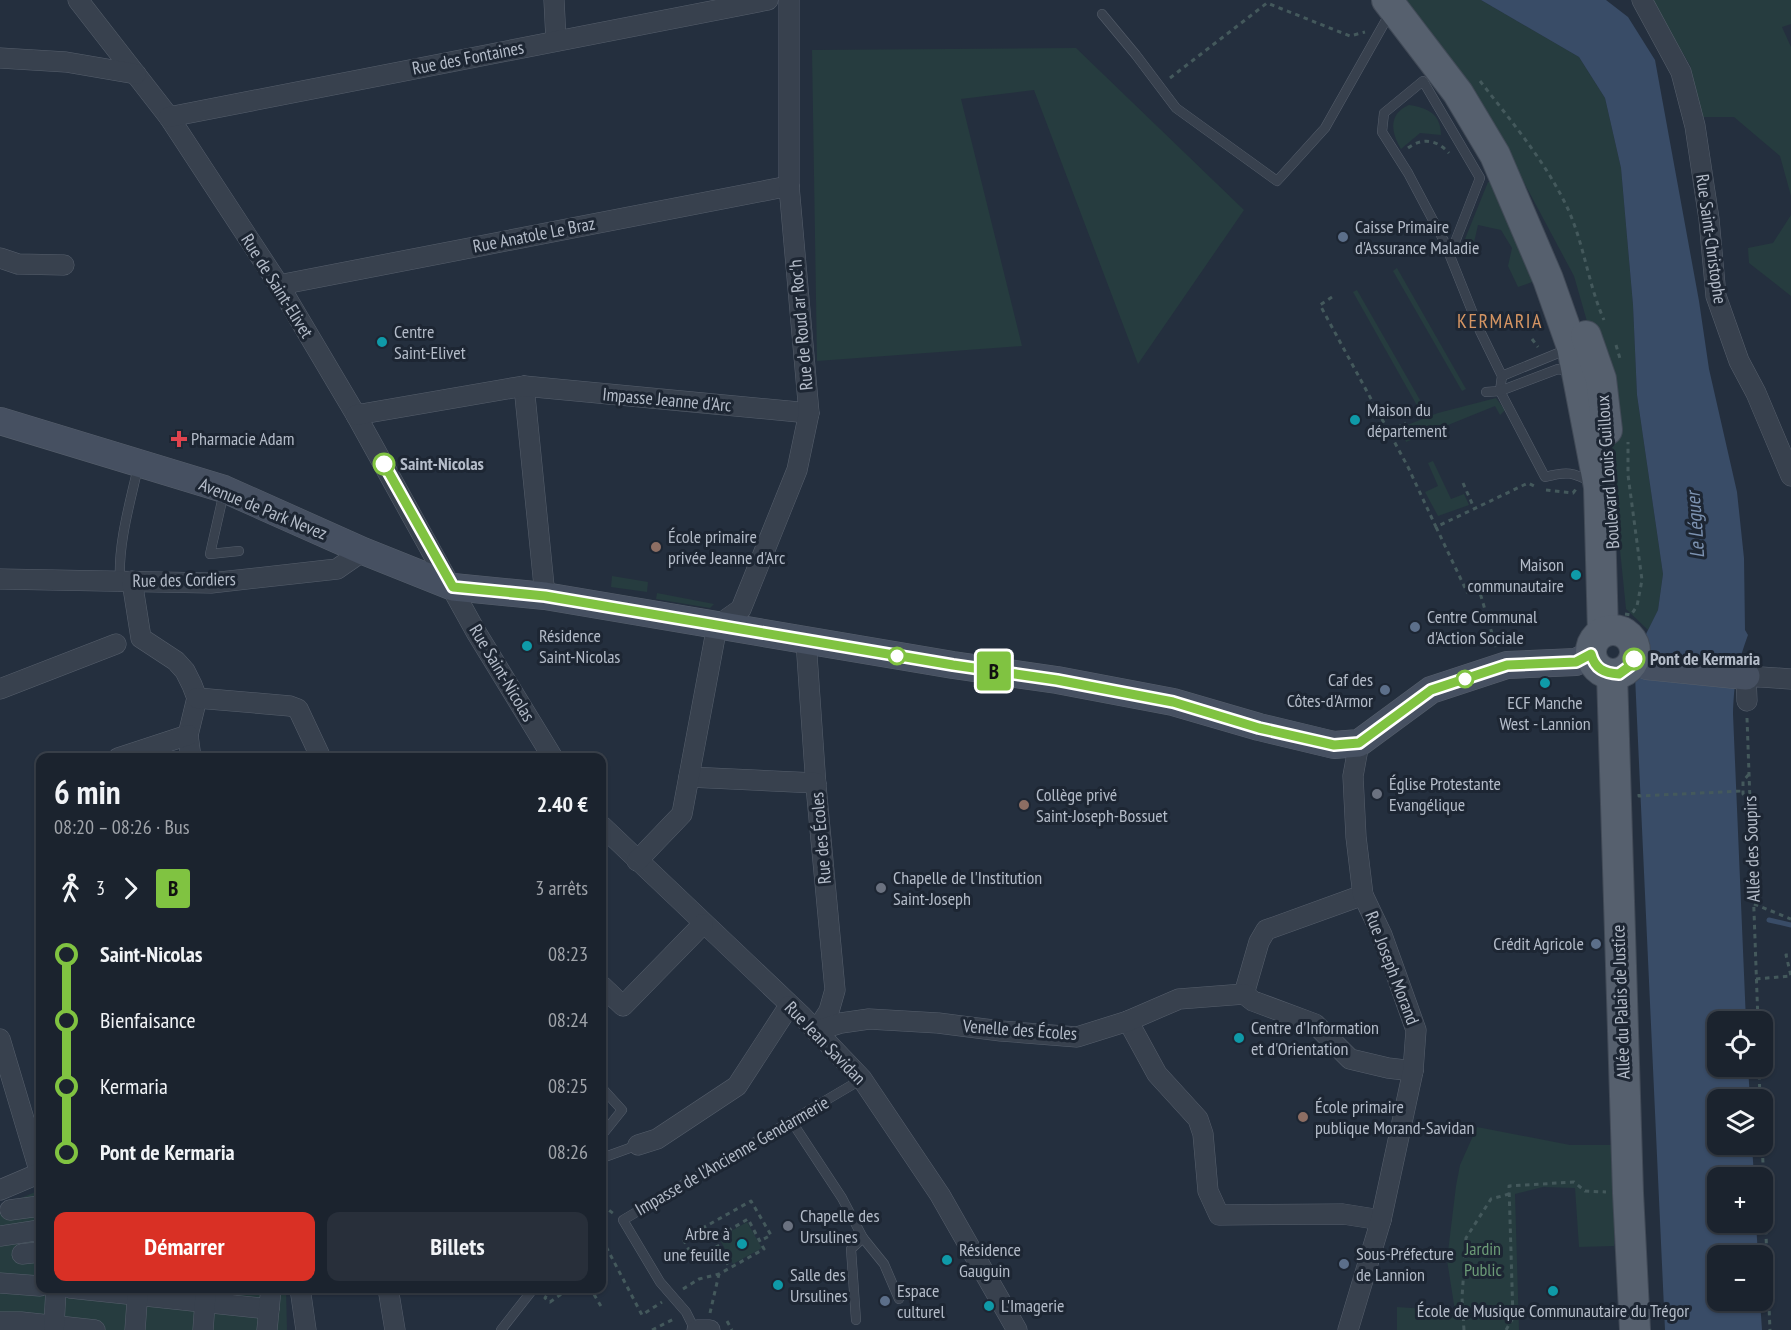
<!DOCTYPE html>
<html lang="fr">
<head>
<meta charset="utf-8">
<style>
  body { margin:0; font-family:"PT Sans Narrow",sans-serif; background:#282f3a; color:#f1f3f6; height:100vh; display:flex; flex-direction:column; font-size:22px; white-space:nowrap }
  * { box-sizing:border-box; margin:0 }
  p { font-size:20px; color:#a0a4aa }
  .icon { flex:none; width:33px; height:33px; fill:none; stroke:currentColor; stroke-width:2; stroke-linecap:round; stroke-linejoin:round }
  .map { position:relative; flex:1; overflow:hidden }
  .sheet { position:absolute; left:36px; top:753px; width:570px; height:540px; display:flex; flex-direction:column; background:#1b232e; border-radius:12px; box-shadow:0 2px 4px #0004,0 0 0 2px #39404a }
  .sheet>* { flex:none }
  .badge { padding:0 12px; border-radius:4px; font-size:21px; line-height:39px }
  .controls { position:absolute; left:1707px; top:1011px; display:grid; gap:12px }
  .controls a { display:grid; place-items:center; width:66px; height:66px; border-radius:12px; background:#1b232e; box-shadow:0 2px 4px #0004,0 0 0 2px #39404a; font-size:30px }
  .map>.badge { position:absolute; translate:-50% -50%; box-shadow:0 0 0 3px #fff }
  .legs { display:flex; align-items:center; gap:9px; height:66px; padding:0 18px; font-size:20px }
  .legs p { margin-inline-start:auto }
  .head { display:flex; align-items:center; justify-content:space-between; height:102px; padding:0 18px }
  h1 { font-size:33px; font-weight:600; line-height:45px }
  .cta { display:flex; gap:12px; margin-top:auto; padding:12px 18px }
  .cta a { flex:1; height:69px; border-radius:12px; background:#d93025; color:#fff; font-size:24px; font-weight:600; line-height:69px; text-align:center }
  .cta a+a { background:#282f3a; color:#f1f3f6 }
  ul { padding:0 18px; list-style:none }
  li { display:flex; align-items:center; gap:21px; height:66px; font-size:22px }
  li i { display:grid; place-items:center; width:9px; height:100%; margin:0 8px; background:currentColor }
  li i::after { content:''; width:15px; height:15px; margin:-8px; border:4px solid; border-radius:50%; background:#1b232e }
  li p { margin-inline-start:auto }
  li:first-child i { background:linear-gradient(#0000 50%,currentColor 0) }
  li:last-child i { background:linear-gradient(currentColor 50%,#0000 0) }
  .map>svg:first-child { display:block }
  .green { fill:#263c3f }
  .water { fill:#394c67 }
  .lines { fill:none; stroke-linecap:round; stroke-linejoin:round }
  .stream { stroke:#394c67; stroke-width:5 }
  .lane-casing { stroke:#565f6c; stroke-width:10 }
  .street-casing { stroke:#565f6c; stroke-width:21 }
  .secondary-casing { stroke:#565f6c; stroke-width:28 }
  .primary-casing { stroke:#414a57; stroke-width:32 }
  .path { stroke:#44595c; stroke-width:3; stroke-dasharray:4.5 4.5; stroke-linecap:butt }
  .lane { stroke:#38414e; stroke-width:9 }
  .street { stroke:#38414e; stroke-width:20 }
  .secondary { stroke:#465061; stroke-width:27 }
  .primary { stroke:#56606e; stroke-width:30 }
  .line-1-casing { stroke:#fff; stroke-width:14 }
  .line-1 { stroke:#80c341; stroke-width:9 }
  .service-dot { fill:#5c6f8a; stroke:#1d2633; stroke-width:2 }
  .culture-dot { fill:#0f9aa8; stroke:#1d2633; stroke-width:2 }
  .health-dot { fill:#e0444e; stroke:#1d2633; stroke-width:2 }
  .stop-1-dot { fill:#fff; stroke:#80c341; stroke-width:3 }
  .education-dot { fill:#8d6e63; stroke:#1d2633; stroke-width:2 }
  .worship-dot { fill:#6b7280; stroke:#1d2633; stroke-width:2 }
  .labels { text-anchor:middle; stroke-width:6; stroke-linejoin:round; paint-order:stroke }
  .street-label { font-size:18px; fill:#b4bcc9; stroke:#1d2633 }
  .poi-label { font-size:18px; fill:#b4bcc9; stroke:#1d2633; text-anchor:start }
  .stop-label { font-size:18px; font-weight:bold; fill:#b4bcc9; stroke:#1d2633; text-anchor:start }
  .park-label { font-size:18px; fill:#6b9a76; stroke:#1d2633 }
  .neighbourhood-label { font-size:20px; letter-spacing:1.5px; fill:#d59563; stroke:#1d2633 }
  .water-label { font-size:20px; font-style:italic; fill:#7c92b1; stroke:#1d2633 }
</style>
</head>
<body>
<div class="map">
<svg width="1791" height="1330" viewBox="0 0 1791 1330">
  <rect width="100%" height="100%" fill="#242f3e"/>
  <g class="green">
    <polygon points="1401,0 1481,0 1579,57 1605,98 1621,168 1633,305 1637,395 1663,574 1658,610 1648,630 1626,609 1616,510 1608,395 1574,276 1505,147"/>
    <polygon points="1651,0 1791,0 1791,24 1782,27 1791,47 1791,196 1780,156 1734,117 1702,117 1690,65"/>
    <polygon points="1076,48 1244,210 1138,364 1034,90 961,99 1022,346 817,361 812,50"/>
    <path d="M1409,105C1428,108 1441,114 1441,135L1420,133L1401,149C1391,132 1388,114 1409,105Z"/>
    <polygon points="1488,182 1493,183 1538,280 1518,287 1508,266 1512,248 1501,230 1478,225 1473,247 1463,244"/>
    <polygon points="1791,215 1791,296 1749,263 1748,248 1773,243"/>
    <polygon points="1397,268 1466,389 1462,391 1393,271"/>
    <polygon points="1357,290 1424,407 1419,409 1353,292"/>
    <polygon points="1496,398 1505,410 1500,415 1495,406 1406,442 1402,427 1438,413"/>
    <polygon points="1433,461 1451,499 1464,494 1469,505 1438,516 1425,492 1438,486 1428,463"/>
    <polygon points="612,576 648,582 647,592 611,587"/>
    <polygon points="657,593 714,604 710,608 656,599"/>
    <polygon points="1477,1127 1570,1145 1612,1145 1616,1193 1614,1246 1579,1247 1575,1188 1543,1187 1515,1194 1519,1330 1397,1330 1397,1307 1455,1311 1447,1260 1456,1186 1460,1165"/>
    <polygon points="40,1190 40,1288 286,1289 287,1330 0,1330 0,1207"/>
    <polygon points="747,1222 762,1248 733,1264 719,1238"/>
  </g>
  <path class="water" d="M1481,0H1606L1628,17L1655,60L1699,301L1709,369L1737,492L1744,558L1745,630L1748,635C1737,665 1734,683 1733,714L1746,1021L1718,1022V1066L1748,1067L1750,1099L1718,1100V1144L1752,1145L1754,1177L1718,1178V1222L1756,1223L1758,1255L1718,1256V1300L1760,1301L1762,1330H1665L1635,676V668L1646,634L1658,610L1663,574L1637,395L1633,305L1621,168L1605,98L1579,57Z"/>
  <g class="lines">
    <polyline class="stream" points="1769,920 1791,925"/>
    <defs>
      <g id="lane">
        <polyline points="1102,14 1136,55 1176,108 1277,181 1325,128 1390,13"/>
        <path d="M1450,255L1480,178L1423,81L1384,113L1382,132L1408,173L1444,241L1480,331L1502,376L1500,391L1545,477C1567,471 1573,472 1593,483"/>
        <polyline points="1502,376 1568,349"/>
        <polyline points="1486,392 1500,391 1558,369 1572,372"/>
        <polyline points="224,492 210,554 239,551"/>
        <path d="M120,581C118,543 130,503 138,467"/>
        <polyline points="602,1088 622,1110 602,1135"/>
        <polyline points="792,1122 842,1198 863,1238 851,1249 856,1320"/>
        <polyline points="602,1158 638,1145"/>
        <polyline points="863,1238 884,1264 899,1299"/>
        <polyline points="501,1330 534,1288"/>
        <polyline points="695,1330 686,1312 660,1282 623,1220 862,1079"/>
      </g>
      <g id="street">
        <polyline points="78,0 169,117 279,285 356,415 476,632 553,758"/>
        <polyline points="554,0 556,40"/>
        <polyline points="1642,0 1681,72 1695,126 1709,219 1716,296 1739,361 1756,393 1791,476"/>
        <polyline points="0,58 66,62 136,74"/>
        <polyline points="169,117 768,0"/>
        <polyline points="0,258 18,264 64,265"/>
        <polyline points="279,285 789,186"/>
        <polyline points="524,386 545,596"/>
        <polyline points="356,415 524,386 809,413"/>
        <polyline points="0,579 211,583 337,569 363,551"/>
        <polyline points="132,581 141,638 176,661 185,671 192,685 197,698 188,735 191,758"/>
        <polyline points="806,641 816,786 835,990 829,1011 816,1031"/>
        <polyline points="0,689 116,644"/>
        <polyline points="197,698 290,706 298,709 321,758"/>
        <polyline points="1747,701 1746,676 1791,679"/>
        <polyline points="118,758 188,735"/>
        <polyline points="689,777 816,783"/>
        <polyline points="602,826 801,1015 862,1079 940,1195 1017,1330"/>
        <polyline points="637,861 682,814 717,626 741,609 797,470 809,413 789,186 789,0"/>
        <polyline points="602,986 623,1006 703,924"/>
        <polyline points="1244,994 1259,942 1266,930 1363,895"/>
        <polyline points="1128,1021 1157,1074 1198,1119 1203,1134 1208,1191 1219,1215 1343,1214 1381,1220"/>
        <polyline points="816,1031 841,1023 869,1019 938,1023 1001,1031 1077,1037 1128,1021 1179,999 1244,994 1253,1001 1315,1024 1350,1059 1388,1068 1413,1071"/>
        <polyline points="0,1039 40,1173"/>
        <polyline points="638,1145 657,1139 737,1086 789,1006"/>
        <polyline points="0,1190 40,1173"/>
        <polyline points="10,1210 40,1206"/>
        <polyline points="0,1236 40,1230"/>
        <polyline points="22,1254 40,1252"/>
        <polyline points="0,1283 40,1286"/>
        <polyline points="70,1288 269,1309"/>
        <polyline points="300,1288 306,1330"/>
        <polyline points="388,1288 395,1330"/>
        <polyline points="0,1322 21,1322 95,1330"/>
        <polyline points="54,1326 56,1288"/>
        <polyline points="135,1330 138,1288"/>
        <polyline points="203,1330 206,1288"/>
        <polyline points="267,1330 271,1288"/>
        <polyline points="697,1330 710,1330"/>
        <polyline points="1348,1330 1381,1220 1413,1071 1416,1030 1382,935 1363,895 1356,837 1353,776 1359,743"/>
      </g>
      <g id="secondary">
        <polyline points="0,421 224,489 363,551 453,587 545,596 953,665 1057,680 1173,702 1259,727 1334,745 1359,743 1431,690 1507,665 1576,662 1591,654"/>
        <polyline points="1634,659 1647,666 1746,676"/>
      </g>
      <g id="primary">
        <polyline points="1387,0 1458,93 1495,155 1548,279 1572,347 1599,487 1603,632"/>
        <polyline points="1586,336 1601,379 1607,430"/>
        <circle cx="1613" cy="652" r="22"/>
        <polyline points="1612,674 1628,1193 1635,1330"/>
      </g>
    </defs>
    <use href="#lane" class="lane-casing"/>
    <use href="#street" class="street-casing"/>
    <use href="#secondary" class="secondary-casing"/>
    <use href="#primary" class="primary-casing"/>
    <g class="path">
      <polyline points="1170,78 1267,3 1350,36 1365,32"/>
      <path d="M1480,81C1511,121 1545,161 1567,207C1584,243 1588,284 1604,320"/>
      <path d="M1408,148C1423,137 1437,140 1449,153"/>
      <polyline points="1332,297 1320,305 1408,467 1436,527 1528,483 1534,486"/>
      <polyline points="1532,339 1538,347"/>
      <polyline points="1616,345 1621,362"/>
      <polyline points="1389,432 1406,423"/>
      <polyline points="1463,483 1474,508"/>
      <polyline points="1546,490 1573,493 1576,489"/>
      <polyline points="1436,527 1467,592 1484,582"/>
      <polyline points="1478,586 1496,647"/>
      <polyline points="1625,614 1631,615 1637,606 1642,580 1628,475 1628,442"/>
      <polyline points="1747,718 1758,1022"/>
      <polyline points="1639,794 1639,796 1743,791"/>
      <polyline points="1750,801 1743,794 1743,781 1750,773"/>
      <polyline points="1754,904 1791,919"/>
      <polyline points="1756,979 1791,976 1786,955 1791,955"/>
      <polyline points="1759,1066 1760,1100"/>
      <polyline points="1762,1127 1775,1127"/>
      <polyline points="1762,1140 1770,1330"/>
      <polyline points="602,1205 614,1214"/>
      <polyline points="602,1239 642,1315 662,1302"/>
      <polyline points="718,1246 694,1259 683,1239 751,1201 771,1235 760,1241"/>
      <polyline points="551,1288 545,1298 550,1302 570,1288"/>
      <polyline points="588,1288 592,1291 602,1308"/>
      <polyline points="683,1289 699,1279 719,1274 764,1249 748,1219 714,1239 730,1268"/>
      <polyline points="710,1313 719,1274"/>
      <polyline points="727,1321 732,1330"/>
      <polyline points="652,1330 674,1319"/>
      <polyline points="1464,1330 1462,1298 1466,1238 1491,1199 1509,1194"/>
      <polyline points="1506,1330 1513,1318 1509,1186 1574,1182 1585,1191 1606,1192"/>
    </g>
    <use href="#lane" class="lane"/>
    <use href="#street" class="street"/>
    <use href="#secondary" class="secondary"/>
    <use href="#primary" class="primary"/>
  </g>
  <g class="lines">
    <defs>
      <path id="line-1" d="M384,464L453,587L545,596L953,665L1057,680L1173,702L1259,728L1334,745L1359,743L1431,690L1507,665L1576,662L1591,654C1595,669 1604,673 1619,674L1630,666L1634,659"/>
    </defs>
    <use href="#line-1" class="line-1-casing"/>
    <use href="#line-1" class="line-1"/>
  </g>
  <g class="service-dot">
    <circle cx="1343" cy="237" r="6"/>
    <circle cx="1415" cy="627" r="6"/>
    <circle cx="1385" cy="690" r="6"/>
    <circle cx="1596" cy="944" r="6"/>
    <circle cx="1344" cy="1264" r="6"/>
    <circle cx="885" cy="1301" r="6"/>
  </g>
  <g class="culture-dot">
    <circle cx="382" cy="342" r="6"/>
    <circle cx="1355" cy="420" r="6"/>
    <circle cx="1576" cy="575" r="6"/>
    <circle cx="527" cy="646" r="6"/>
    <circle cx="1545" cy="683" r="6"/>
    <circle cx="1239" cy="1038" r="6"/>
    <circle cx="742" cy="1244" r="6"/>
    <circle cx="947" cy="1260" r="6"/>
    <circle cx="778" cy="1285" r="6"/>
    <circle cx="1553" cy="1291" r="6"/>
    <circle cx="989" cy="1306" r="6"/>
  </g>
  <path class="health-dot" d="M176 430h6v6h6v6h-6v6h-6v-6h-6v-6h6z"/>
  <g class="stop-1-dot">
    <circle cx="384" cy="464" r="10"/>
    <circle cx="897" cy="656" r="8"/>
    <circle cx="1634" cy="659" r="10"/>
    <circle cx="1465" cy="679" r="8"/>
  </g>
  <g class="education-dot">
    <circle cx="656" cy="547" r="6"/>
    <circle cx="1024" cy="805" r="6"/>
    <circle cx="1303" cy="1117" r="6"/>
  </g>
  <g class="worship-dot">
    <circle cx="1377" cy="794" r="6"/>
    <circle cx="881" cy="888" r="6"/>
    <circle cx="788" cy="1226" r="6"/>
  </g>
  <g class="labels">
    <g class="street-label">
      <text transform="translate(468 58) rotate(-11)" y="6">Rue des Fontaines</text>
      <text transform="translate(534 235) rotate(-11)" y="6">Rue Anatole Le Braz</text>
      <text transform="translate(1711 239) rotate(82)" y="6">Rue Saint-Christophe</text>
      <text transform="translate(277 286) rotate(58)" y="6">Rue de Saint-Elivet</text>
      <text transform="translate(801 325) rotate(-95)" y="6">Rue de Roud ar Roc'h</text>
      <text transform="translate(667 400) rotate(5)" y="6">Impasse Jeanne d'Arc</text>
      <text transform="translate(1608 472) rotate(-94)" y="6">Boulevard Louis Guilloux</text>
      <text transform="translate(263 509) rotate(22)" y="6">Avenue de Park Nevez</text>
      <text transform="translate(184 580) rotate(-1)" y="6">Rue des Cordiers</text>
      <text transform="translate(502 673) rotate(59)" y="6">Rue Saint-Nicolas</text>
      <text transform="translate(821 838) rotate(-95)" y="6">Rue des Écoles</text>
      <text transform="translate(1752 849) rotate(-92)" y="6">Allée des Soupirs</text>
      <text transform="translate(1392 968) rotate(69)" y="6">Rue Joseph Morand</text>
      <text transform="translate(1621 1002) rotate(-92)" y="6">Allée du Palais de Justice</text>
      <text transform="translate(1020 1030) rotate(4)" y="6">Venelle des Écoles</text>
      <text transform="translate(825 1043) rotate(46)" y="6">Rue Jean Savidan</text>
      <text transform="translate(732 1156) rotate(-30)" y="6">Impasse de l'Ancienne Gendarmerie</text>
    </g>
    <g class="poi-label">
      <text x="1355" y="233">Caisse Primaire<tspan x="1355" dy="21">d'Assurance Maladie</tspan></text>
      <text x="394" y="338">Centre<tspan x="394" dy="21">Saint-Elivet</tspan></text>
      <text x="1367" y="416">Maison du<tspan x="1367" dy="21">département</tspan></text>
      <text x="191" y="445">Pharmacie Adam</text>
      <text x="668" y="543">École primaire<tspan x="668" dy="21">privée Jeanne d'Arc</tspan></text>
      <text x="1564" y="571" text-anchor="end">Maison<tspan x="1564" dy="21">communautaire</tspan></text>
      <text x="1427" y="623">Centre Communal<tspan x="1427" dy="21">d'Action Sociale</tspan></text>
      <text x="539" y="642">Résidence<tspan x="539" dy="21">Saint-Nicolas</tspan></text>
      <text x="1373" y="686" text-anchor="end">Caf des<tspan x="1373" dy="21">Côtes-d'Armor</tspan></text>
      <text x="1545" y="709" text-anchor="middle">ECF Manche<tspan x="1545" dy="21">West - Lannion</tspan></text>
      <text x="1389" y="790">Église Protestante<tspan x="1389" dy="21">Evangélique</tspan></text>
      <text x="1036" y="801">Collège privé<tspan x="1036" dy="21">Saint-Joseph-Bossuet</tspan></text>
      <text x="893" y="884">Chapelle de l'Institution<tspan x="893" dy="21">Saint-Joseph</tspan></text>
      <text x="1584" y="950" text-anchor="end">Crédit Agricole</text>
      <text x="1251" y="1034">Centre d'Information<tspan x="1251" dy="21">et d'Orientation</tspan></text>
      <text x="1315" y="1113">École primaire<tspan x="1315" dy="21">publique Morand-Savidan</tspan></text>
      <text x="800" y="1222">Chapelle des<tspan x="800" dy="21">Ursulines</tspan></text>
      <text x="730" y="1240" text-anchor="end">Arbre à<tspan x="730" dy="21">une feuille</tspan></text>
      <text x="959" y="1256">Résidence<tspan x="959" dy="21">Gauguin</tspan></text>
      <text x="1356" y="1260">Sous-Préfecture<tspan x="1356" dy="21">de Lannion</tspan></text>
      <text x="790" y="1281">Salle des<tspan x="790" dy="21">Ursulines</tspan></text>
      <text x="897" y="1297">Espace<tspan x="897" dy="21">culturel</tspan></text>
      <text x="1001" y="1312">L'Imagerie</text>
      <text x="1553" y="1317" text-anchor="middle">École de Musique Communautaire du Trégor</text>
    </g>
    <g class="stop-label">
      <text x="400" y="470">Saint-Nicolas</text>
      <text x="1650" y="665">Pont de Kermaria</text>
    </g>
    <g class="park-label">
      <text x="1483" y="1255">Jardin<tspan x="1483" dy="21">Public</tspan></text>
    </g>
    <g class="neighbourhood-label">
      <text x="1500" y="328">KERMARIA</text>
    </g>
    <g class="water-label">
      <text transform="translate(1695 525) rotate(-94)" y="7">Le Léguer</text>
    </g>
  </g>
</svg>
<div class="controls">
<a><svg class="icon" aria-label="locate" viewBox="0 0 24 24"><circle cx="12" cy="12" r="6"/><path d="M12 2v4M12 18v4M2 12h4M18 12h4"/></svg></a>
<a><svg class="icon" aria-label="layers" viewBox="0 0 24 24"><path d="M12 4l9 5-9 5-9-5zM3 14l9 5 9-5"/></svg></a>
<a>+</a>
<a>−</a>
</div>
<b class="badge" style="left:994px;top:671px;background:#80c341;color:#111">B</b>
<section class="sheet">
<div class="head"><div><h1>6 min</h1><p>08:20 – 08:26 · Bus</p></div><b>2.40 €</b></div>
<div class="legs"><svg class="icon" aria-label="walk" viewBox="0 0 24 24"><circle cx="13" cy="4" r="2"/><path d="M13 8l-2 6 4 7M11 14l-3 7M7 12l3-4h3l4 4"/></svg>3<svg class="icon" aria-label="forward" viewBox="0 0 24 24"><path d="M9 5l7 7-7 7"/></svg><b class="badge" style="background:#80c341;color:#111">B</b><p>3 arrêts</p></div>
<ul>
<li><i style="color:#80c341"></i><b>Saint-Nicolas</b><p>08:23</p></li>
<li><i style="color:#80c341"></i><span>Bienfaisance</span><p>08:24</p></li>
<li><i style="color:#80c341"></i><span>Kermaria</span><p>08:25</p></li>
<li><i style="color:#80c341"></i><b>Pont de Kermaria</b><p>08:26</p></li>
</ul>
<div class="cta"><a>Démarrer</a><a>Billets</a></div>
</section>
</div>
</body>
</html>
